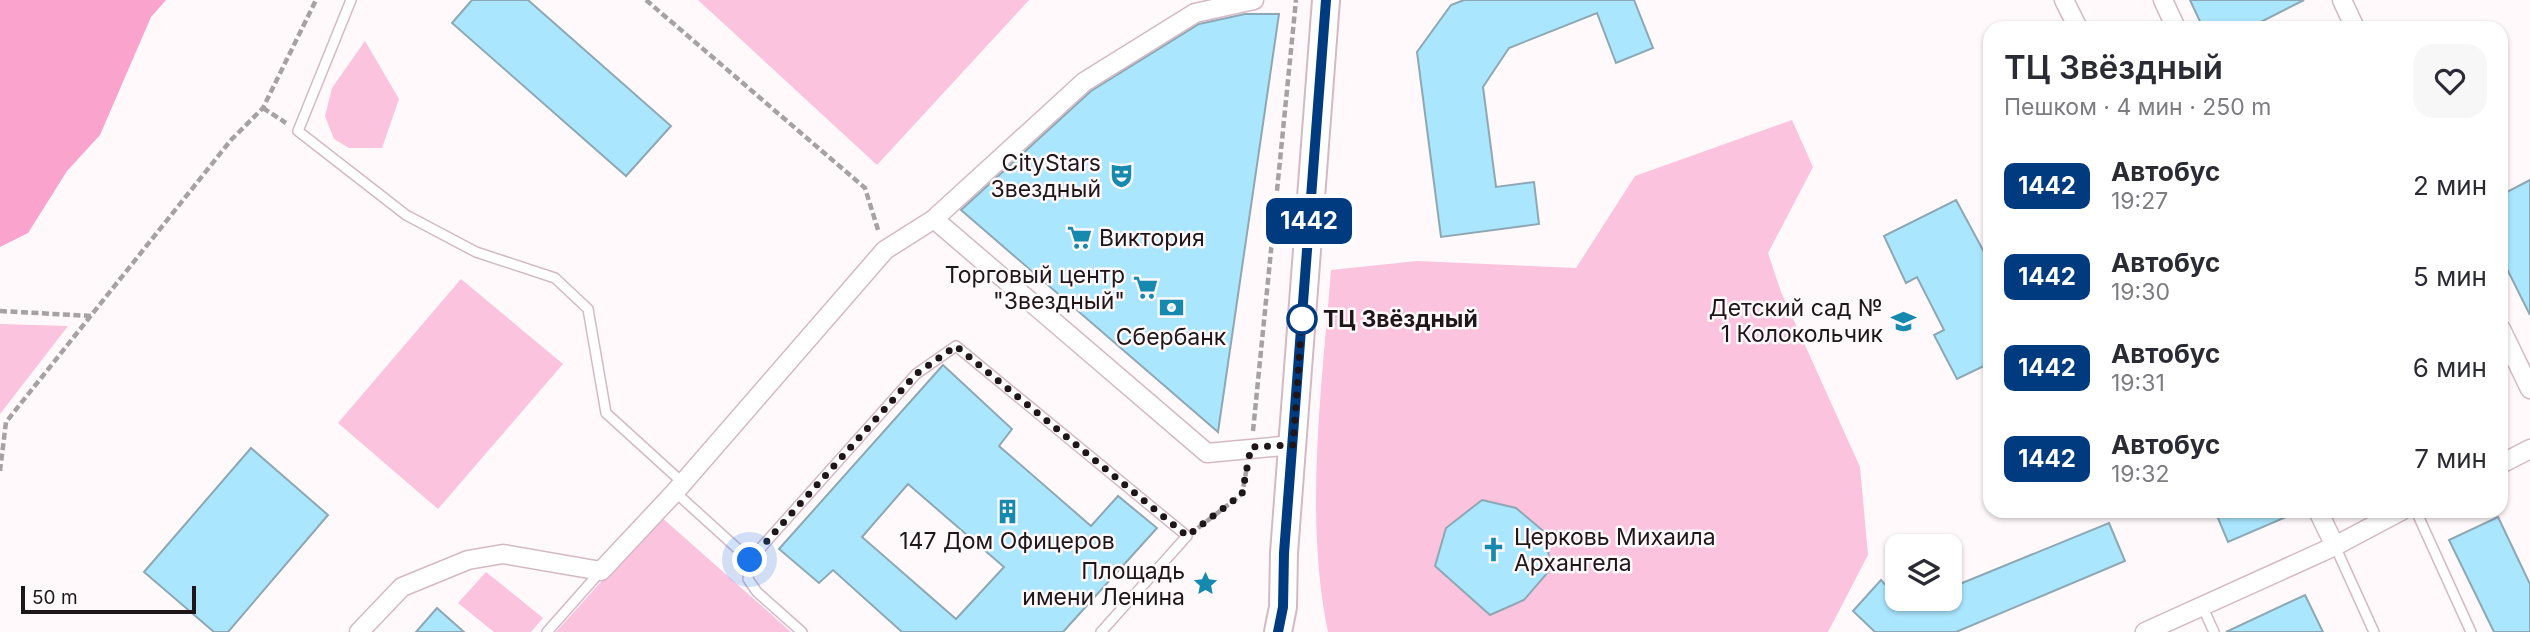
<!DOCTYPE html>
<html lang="ru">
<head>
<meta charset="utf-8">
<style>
  body { margin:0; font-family:Inter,sans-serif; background:#f7f7f7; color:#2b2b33; height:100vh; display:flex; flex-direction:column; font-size:26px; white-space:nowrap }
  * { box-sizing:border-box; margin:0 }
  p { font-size:23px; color:#7c7c81 }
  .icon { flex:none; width:38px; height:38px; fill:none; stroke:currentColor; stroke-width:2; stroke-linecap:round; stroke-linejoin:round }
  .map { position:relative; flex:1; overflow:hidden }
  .panel { position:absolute; left:1983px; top:21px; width:525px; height:497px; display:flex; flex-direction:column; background:#fff; border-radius:21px; box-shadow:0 2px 5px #0004 }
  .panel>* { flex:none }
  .badge { padding:0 14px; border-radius:10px; font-size:24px; line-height:46px }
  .fabs { position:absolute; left:1885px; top:534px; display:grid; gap:14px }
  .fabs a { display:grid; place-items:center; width:77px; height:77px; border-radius:14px; background:#fff; box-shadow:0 2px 5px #0004; font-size:35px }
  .scale { position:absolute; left:21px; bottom:18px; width:175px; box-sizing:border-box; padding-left:7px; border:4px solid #1f161a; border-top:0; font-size:19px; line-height:24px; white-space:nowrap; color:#1f161a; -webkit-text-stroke:5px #fff9fb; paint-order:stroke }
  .you { position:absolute; width:35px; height:35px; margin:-18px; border:5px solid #fff; border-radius:50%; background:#1a73e8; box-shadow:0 0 0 10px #1a73e833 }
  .map>.badge { position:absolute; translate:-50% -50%; box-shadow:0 0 0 4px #fff }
  .round { display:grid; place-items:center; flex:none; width:74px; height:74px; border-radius:21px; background:#f7f7f7 }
  .overview { display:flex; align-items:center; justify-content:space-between; height:119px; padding:0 21px }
  h1 { font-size:33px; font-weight:600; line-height:52px }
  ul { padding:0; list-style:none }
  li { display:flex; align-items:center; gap:21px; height:91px; padding:0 21px }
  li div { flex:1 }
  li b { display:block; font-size:26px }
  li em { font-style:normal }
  li .badge { min-width:77px; font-weight:700; text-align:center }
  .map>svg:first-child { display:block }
  .green { fill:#fbc3dd }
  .water { fill:#f9a3cd }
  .building { fill:#abe6ff; stroke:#8da8b3; stroke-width:2; fill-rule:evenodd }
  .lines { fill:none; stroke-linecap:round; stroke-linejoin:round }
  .lane-casing { stroke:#d4b9c5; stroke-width:12 }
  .street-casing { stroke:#d4b9c5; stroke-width:21 }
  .secondary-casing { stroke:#d4b9c5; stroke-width:30 }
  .path { stroke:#a8a1a3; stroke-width:4.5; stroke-dasharray:7 3.5; stroke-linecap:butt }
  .lane { stroke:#fff; stroke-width:9 }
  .street { stroke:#fff; stroke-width:18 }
  .secondary { stroke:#fff; stroke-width:26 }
  .line-casing { stroke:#fff; stroke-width:16 }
  .line { stroke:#003b80; stroke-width:10 }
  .walk { stroke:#1f161a; stroke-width:7; stroke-dasharray:0 12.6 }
  .stop-dot { fill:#fff; stroke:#003b80; stroke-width:3.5 }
  .labels { text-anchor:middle; stroke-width:5; stroke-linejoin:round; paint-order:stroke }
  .poi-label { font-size:23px; fill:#1f161a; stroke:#fff9fb; text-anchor:end }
  .stop-label { font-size:23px; font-weight:bold; fill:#1f161a; stroke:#fff9fb; text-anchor:start }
</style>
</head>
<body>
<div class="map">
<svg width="2530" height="632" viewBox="0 0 2530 632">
  <rect width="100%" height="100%" fill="#fff9fb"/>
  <g class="green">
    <polygon points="698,0 1029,0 877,165"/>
    <polygon points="365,41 399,99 382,148 349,148 334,139 325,116 332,88"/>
    <path d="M1792,120L1813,167L1768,253L1781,292L1860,467L1868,555L1828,632H1328C1304,517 1322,386 1331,270L1417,261L1576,268L1635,176Z"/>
    <polygon points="461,279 563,364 438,509 338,423"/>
    <polygon points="0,324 68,326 0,414"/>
    <polygon points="660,516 791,632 556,632"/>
    <polygon points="486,572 543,618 531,632 494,632 458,603"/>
  </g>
  <polygon class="water" points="0,0 166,0 151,17 100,135 67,171 28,233 0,247"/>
  <g class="building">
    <polygon points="472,0 528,0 671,126 626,176 452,23"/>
    <polygon points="1464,0 1634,0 1653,48 1616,63 1597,13 1509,48 1483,87 1496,187 1534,182 1539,224 1441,237 1417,52 1451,5"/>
    <polygon points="2190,0 2304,0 2249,28 2203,28"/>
    <polygon points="1245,14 1279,14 1218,432 961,210 1091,91 1199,24"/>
    <polygon points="2530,180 2530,315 2501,257 2501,195"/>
    <polygon points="1956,200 1990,263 1990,363 1957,379 1934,335 1944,330 1917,277 1906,283 1884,236"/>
    <path d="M943,365L1012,429L999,446L1091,526L1118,496L1157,528L1063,632H902L833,570L819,583L779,549ZM908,484L1004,567L956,619L862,537Z"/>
    <polygon points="251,448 328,515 228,632 214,632 144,572"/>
    <polygon points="1482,500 1516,508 1548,535 1549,571 1524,600 1490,615 1435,566 1446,528"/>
    <polygon points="2215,511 2300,511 2228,542"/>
    <polygon points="2498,517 2530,584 2530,632 2494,632 2449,540"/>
    <polygon points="2109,523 2125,561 1956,632 1875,632 1853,611 1881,580 1905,606 1925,598 1950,598 1950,588"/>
    <polygon points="2305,595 2323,632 2226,632"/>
    <polygon points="437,608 464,632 416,632"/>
  </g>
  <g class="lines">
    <defs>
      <g id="lane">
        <polyline points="351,0 298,131 406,215 476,252 555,278 588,309 606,413 683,483"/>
        <polyline points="675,492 750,560 916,374 956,346 1187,536 1101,632"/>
        <polyline points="2416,511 2471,632"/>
        <polyline points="2335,546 2374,632"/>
        <polyline points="750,560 748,579 757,592 802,632"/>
        <polyline points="2202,606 2214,632"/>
        <polyline points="547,632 600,572"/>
      </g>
      <g id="street">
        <polyline points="2064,0 2078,28"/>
        <polyline points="2163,0 2176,28"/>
        <polyline points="2342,0 2355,28"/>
        <polyline points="934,219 1207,453 1293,445"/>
        <polyline points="2501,329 2530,389"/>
        <polyline points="2501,464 2530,449"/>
        <polyline points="2318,511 2335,546"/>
        <polyline points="359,632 402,587 468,560 503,554 601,571 675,492 885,250 934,219 1084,82 1195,13 1254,0"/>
        <polyline points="2145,632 2335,546 2401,511"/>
      </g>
      <polyline id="secondary" points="1278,632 1283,607 1284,553 1326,0"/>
    </defs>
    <use href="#lane" class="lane-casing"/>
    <use href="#street" class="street-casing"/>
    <use href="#secondary" class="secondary-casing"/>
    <g class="path">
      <polyline points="646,0 865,188 879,233"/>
      <polyline points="263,108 286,123"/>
      <polyline points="0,311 91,316"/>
      <polyline points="1253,431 1296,0"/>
      <polyline points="0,471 6,422 231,140 263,108 316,0"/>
      <polyline points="1198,528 1242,494 1247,467"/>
    </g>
    <use href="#lane" class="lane"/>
    <use href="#street" class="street"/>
    <use href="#secondary" class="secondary"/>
  </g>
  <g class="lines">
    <defs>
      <polyline id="line" points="1278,632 1283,607 1284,553 1326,0"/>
    </defs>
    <use href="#line" class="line-casing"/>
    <use href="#line" class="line"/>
    <polyline class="walk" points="750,560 916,374 956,346 1187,536 1242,494 1251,447 1293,445 1302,319"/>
  </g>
  <defs>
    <symbol id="theatre-bare" viewBox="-9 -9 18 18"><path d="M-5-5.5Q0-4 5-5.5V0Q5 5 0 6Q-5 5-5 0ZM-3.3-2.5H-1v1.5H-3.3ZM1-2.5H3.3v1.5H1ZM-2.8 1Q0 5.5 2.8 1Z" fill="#1689ae" stroke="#fff9fb" stroke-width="2.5" paint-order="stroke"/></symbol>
    <symbol id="supermarket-bare" viewBox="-9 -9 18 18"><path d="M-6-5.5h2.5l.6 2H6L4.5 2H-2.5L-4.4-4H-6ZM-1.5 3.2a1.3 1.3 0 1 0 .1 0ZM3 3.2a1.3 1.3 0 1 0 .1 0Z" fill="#1689ae" stroke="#fff9fb" stroke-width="2.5" paint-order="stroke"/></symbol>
    <symbol id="bank-bare" viewBox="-9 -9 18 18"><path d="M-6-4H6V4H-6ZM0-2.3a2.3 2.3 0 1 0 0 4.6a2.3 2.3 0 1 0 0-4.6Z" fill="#1689ae" stroke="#fff9fb" stroke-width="2.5" paint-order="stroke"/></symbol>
    <symbol id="school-bare" viewBox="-9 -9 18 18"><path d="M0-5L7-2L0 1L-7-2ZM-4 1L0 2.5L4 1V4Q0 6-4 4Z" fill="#1689ae" stroke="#fff9fb" stroke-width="2.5" paint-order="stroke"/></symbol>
    <symbol id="building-bare" viewBox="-9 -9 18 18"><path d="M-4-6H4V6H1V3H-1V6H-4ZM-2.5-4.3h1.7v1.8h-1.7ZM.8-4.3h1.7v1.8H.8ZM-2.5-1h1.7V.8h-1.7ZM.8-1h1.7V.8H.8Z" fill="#1689ae" stroke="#fff9fb" stroke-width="2.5" paint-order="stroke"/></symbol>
    <symbol id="church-bare" viewBox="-9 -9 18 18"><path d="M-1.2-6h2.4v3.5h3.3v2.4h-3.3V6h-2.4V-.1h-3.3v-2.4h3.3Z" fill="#1689ae" stroke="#fff9fb" stroke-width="2.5" paint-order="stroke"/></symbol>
    <symbol id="sight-bare" viewBox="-9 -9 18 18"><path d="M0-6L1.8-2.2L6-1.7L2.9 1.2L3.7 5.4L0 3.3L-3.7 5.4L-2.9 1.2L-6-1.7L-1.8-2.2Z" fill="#1689ae" stroke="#fff9fb" stroke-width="2.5" paint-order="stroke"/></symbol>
  </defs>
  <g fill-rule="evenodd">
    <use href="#theatre-bare" x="1104" y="158" width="35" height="35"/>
    <use href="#supermarket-bare" x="1062" y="220" width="35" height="35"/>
    <use href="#supermarket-bare" x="1128" y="270" width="35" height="35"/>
    <use href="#bank-bare" x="1154" y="290" width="35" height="35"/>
    <use href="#school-bare" x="1886" y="304" width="35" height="35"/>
    <use href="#building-bare" x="990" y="494" width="35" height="35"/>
    <use href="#church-bare" x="1476" y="532" width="35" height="35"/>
    <use href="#sight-bare" x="1188" y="566" width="35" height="35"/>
  </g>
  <circle class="stop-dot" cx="1302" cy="319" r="14"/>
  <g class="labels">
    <g class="poi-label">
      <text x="1101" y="171">CityStars<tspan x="1101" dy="26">Звездный</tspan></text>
      <text x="1099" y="246" text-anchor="start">Виктория</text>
      <text x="1125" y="283">Торговый центр<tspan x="1125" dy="26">"Звездный"</tspan></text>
      <text x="1883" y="316">Детский сад №<tspan x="1883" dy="26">1 Колокольчик</tspan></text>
      <text x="1171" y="345" text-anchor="middle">Сбербанк</text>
      <text x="1514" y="545" text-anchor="start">Церковь Михаила<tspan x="1514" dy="26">Архангела</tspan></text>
      <text x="1007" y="549" text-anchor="middle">147 Дом Офицеров</text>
      <text x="1185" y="579">Площадь<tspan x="1185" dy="26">имени Ленина</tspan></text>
    </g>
    <g class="stop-label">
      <text x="1323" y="327">ТЦ Звёздный</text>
    </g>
  </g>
</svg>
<div class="fabs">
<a><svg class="icon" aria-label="layers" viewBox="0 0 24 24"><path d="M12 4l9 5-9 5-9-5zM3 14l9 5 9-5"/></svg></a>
</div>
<div class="scale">50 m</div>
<div class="you" style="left:750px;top:560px"></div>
<b class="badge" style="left:1309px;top:221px;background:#003b80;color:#fff">1442</b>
<section class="panel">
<div class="overview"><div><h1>ТЦ Звёздный</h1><p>Пешком · 4 мин · 250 m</p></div><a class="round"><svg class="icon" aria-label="heart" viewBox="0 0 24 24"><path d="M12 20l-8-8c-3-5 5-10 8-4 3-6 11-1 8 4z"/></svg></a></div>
<ul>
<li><span class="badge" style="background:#003b80;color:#fff">1442</span><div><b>Автобус</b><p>19:27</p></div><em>2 мин</em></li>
<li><span class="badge" style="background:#003b80;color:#fff">1442</span><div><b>Автобус</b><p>19:30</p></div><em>5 мин</em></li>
<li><span class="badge" style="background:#003b80;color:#fff">1442</span><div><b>Автобус</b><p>19:31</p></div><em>6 мин</em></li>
<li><span class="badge" style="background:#003b80;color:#fff">1442</span><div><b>Автобус</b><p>19:32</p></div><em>7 мин</em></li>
</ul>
</section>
</div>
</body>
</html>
